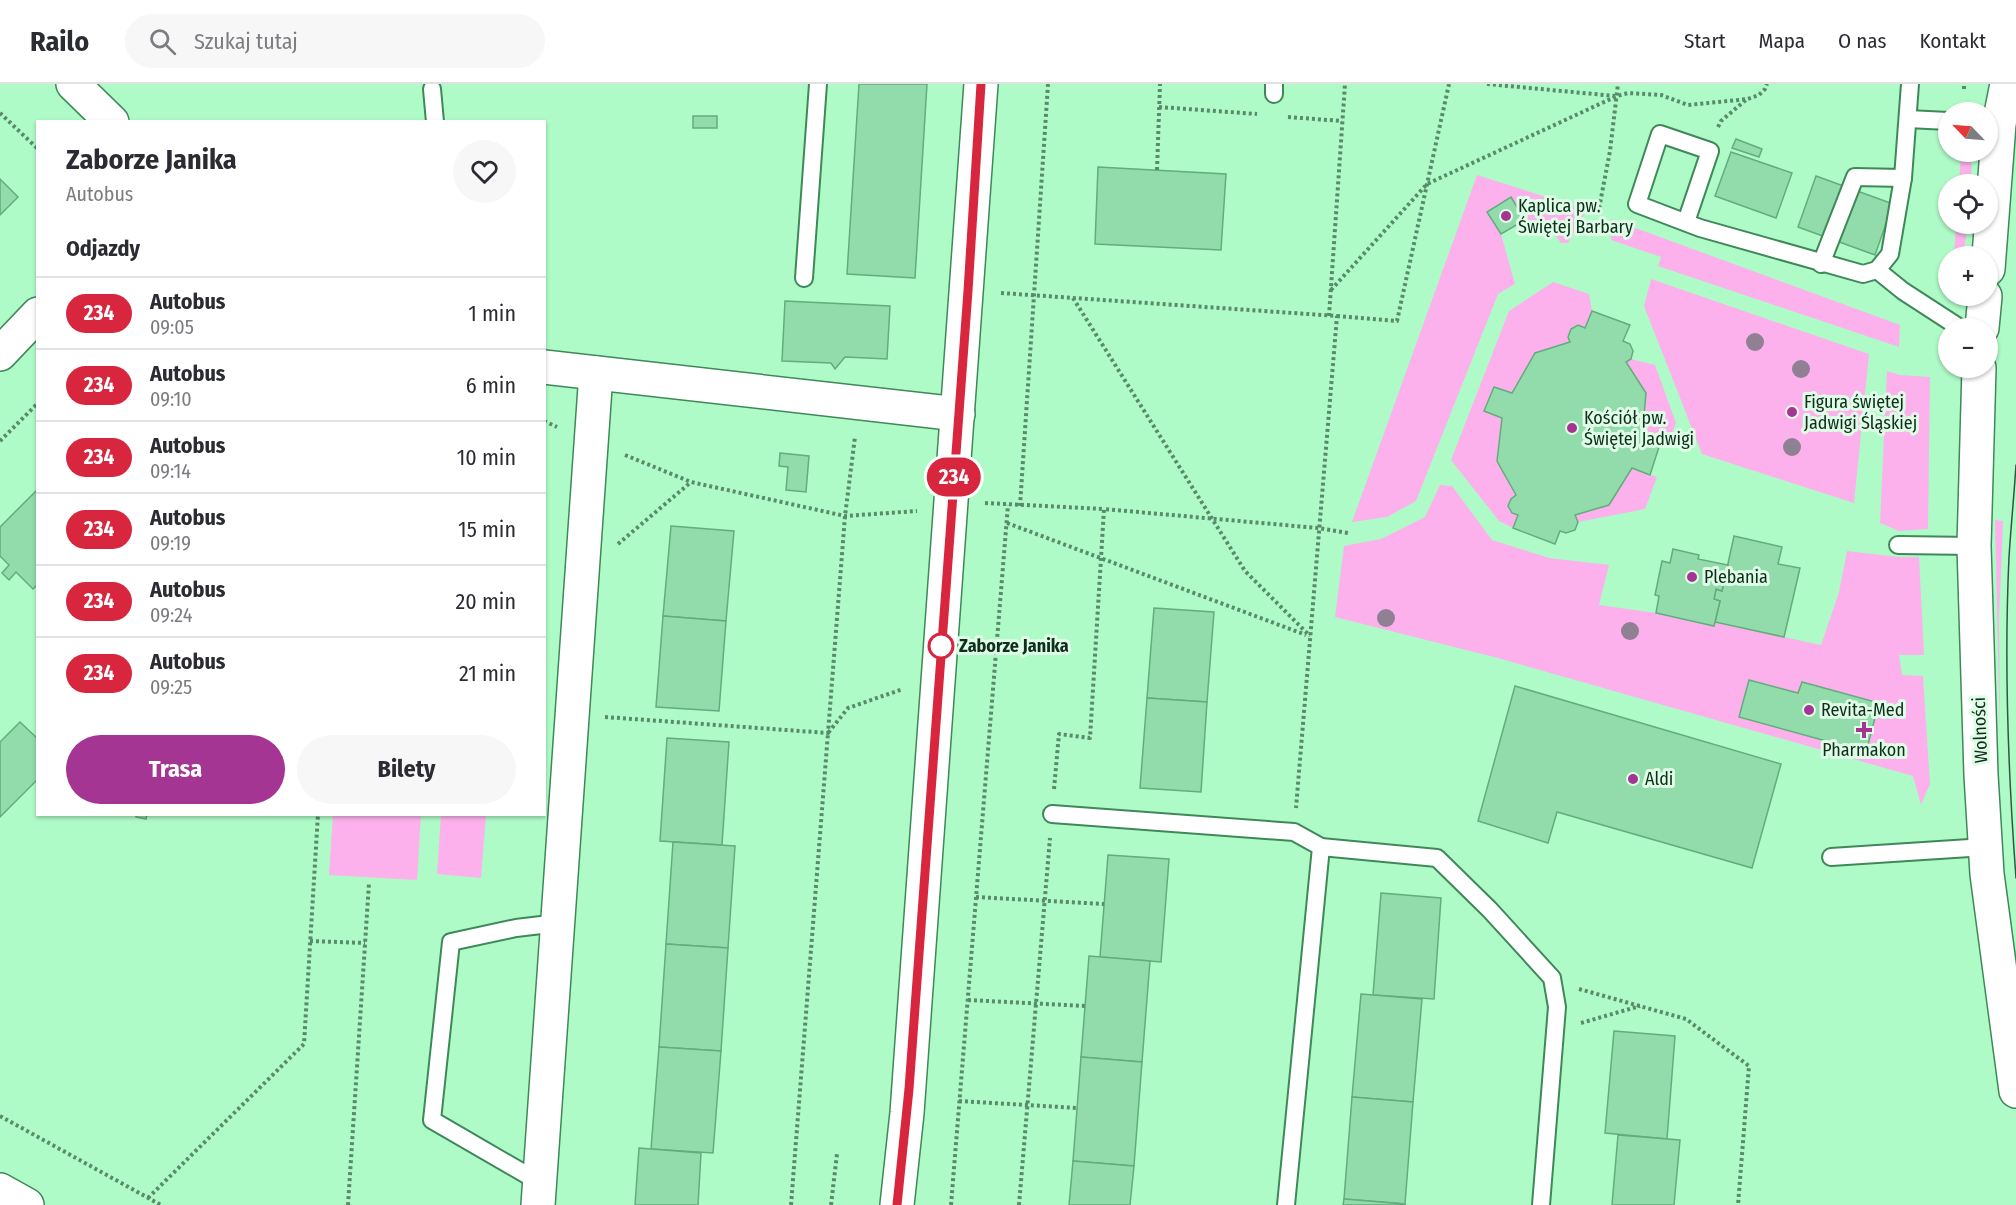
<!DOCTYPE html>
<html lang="pl">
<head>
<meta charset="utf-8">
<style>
  body { margin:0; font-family:"Fira Sans Condensed",sans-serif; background:#f7f7f7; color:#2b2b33; height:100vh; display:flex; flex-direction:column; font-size:22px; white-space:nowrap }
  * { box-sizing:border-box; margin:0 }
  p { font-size:20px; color:#7c7c81 }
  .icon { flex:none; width:33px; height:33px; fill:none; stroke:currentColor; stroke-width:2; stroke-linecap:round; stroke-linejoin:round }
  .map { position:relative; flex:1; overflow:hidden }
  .drawer { position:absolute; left:36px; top:36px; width:510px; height:696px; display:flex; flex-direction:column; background:#fff; border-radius:0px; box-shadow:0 2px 4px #0004 }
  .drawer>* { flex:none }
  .badge { padding:0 12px; border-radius:20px; font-size:21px; line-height:39px }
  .needle { width:39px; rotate:295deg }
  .fabs { position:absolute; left:1938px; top:18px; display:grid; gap:12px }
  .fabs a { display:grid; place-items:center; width:60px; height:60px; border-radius:50%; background:#fff; box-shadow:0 2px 4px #0004; font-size:30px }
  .map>.badge { position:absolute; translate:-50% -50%; box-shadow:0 0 0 3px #fff }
  h2 { padding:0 30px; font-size:22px; line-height:54px }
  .round { display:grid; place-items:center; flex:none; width:63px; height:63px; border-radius:32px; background:#f7f7f7 }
  .headline { display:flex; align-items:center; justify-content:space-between; height:102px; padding:0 30px }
  h1 { font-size:28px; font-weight:700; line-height:45px }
  .action { display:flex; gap:12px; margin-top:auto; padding:12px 30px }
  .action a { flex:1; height:69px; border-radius:36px; background:#a43593; color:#fff; font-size:24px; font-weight:700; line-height:69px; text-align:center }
  .action a+a { background:#f7f7f7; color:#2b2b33 }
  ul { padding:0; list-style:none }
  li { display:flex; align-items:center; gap:18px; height:72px; padding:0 30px; border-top:2px solid #e1e1e2 }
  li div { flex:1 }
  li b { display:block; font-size:22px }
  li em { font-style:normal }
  li .badge { min-width:66px; font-weight:700; text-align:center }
  header { display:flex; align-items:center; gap:36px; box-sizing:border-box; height:84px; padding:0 30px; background:#fff; border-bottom:2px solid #e1e1e2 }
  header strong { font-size:28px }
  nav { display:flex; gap:33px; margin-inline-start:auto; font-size:21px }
  .search { width:420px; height:54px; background:#f7f7f7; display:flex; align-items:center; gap:15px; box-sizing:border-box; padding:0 21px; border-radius:33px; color:#7c7c81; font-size:22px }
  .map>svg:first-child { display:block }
  .green { fill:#fcb1ec }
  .building { fill:#92dcab; stroke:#63ac7d; stroke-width:1.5 }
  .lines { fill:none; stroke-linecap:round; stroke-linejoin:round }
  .service-casing { stroke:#3e885a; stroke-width:20 }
  .minor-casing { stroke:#3e885a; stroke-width:36 }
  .tertiary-casing { stroke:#3e885a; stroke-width:36 }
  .path { stroke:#588b6a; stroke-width:4; stroke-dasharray:3 3; stroke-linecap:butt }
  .service { stroke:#fff; stroke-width:16 }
  .minor { stroke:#fff; stroke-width:33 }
  .tertiary { stroke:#fff; stroke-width:33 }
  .tram { stroke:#30583e; stroke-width:1.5 }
  .tree { fill:#908094 }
  .line-casing { stroke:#fff; stroke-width:14 }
  .line { stroke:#d7263d; stroke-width:9 }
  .poi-dot { fill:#a43593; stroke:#dffce7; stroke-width:2 }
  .stop-dot { fill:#fff; stroke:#d7263d; stroke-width:3 }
  .labels { text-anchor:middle; stroke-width:6; stroke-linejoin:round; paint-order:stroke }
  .poi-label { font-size:18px; fill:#0f2e1b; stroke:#dffce7; text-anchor:start }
  .stop-label { font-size:18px; font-weight:bold; fill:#0f2e1b; stroke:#dffce7; text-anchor:start }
  .street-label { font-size:18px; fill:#0f2e1b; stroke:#dffce7 }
</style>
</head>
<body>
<header>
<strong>Railo</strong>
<div class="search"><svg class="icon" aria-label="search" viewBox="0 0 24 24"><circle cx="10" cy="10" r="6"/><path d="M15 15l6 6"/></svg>Szukaj tutaj</div>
<nav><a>Start</a><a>Mapa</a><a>O nas</a><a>Kontakt</a></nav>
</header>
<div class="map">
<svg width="2016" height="1121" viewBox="0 0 2016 1121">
  <rect width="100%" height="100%" fill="#affbc8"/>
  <g class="green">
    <path d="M1961,68C1976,74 1971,87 1970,100H1959Z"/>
    <polygon points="1477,91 1587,126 1568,159 1561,159 1552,147 1525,136 1511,113 1488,128 1501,150 1515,200 1498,210 1416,417 1387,433 1352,438"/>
    <polygon points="1611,135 1900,241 1899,263 1658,182 1661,173 1611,156"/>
    <polygon points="1956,140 1967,140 1964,172 1954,172"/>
    <polygon points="1651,195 1869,270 1854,419 1702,370 1644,222"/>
    <polygon points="1553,198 1589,210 1592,227 1585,244 1578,241 1571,245 1568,253 1570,258 1535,269 1512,309 1494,303 1484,326 1502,334 1516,411 1511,415 1508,422 1512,429 1518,431 1513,444 1499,437 1451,376 1509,227"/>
    <polygon points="1631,275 1655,281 1676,339 1667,362 1642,354 1646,309 1626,278"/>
    <polygon points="1887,287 1900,291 1930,293 1928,445 1899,447 1880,439"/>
    <polygon points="1632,384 1657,393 1645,425 1578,438 1575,431 1609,421"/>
    <polygon points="1440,401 1452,402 1492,456 1549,474 1609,481 1599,521 1656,529 1714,542 1715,538 1821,561 1839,508 1847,467 1898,473 1919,473 1924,571 1899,571 1902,591 1923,592 1930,700 1921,721 1913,692 1498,574 1335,533 1344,462 1381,455 1425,433"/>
    <polygon points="1995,436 2003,437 1999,536 2000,657"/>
    <polygon points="333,731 421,731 417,796 329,791"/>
    <polygon points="441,731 486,731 481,794 437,790"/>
  </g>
  <g class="building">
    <polygon points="859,0 927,0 915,194 847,190"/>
    <rect x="693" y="32" width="24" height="12"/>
    <polygon points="1736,55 1762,65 1759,73 1732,64"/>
    <polygon points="1731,68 1792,89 1776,134 1715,112"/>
    <polygon points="1098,83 1226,90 1221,166 1095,160"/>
    <polygon points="1816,92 1893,120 1875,171 1798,143"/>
    <polygon points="0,95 18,113 0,131"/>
    <polygon points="1511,113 1525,136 1501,150 1487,128"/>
    <polygon points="785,217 890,222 887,275 845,273 835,285 831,279 782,277"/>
    <polygon points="1592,227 1630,241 1623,257 1630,260 1633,267 1631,275 1626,278 1646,309 1642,354 1660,360 1650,391 1632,384 1609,421 1575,431 1578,438 1575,446 1566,449 1560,447 1555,460 1513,444 1518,431 1512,429 1508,422 1511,415 1516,411 1497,377 1502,334 1484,327 1494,303 1512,309 1535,269 1570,258 1568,253 1571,245 1578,241 1585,244"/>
    <polygon points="780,369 809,372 806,408 786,406 788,383 779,382"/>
    <polygon points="38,405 38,500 33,505 16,488 9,496 2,489 9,481 0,472 0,443"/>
    <polygon points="671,442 734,447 726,537 663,532"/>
    <polygon points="1734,452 1782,463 1778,480 1800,484 1784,553 1715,538 1720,517 1714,515 1716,505 1722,507"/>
    <polygon points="1673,465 1699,471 1698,475 1728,481 1722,507 1716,505 1714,515 1720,517 1714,542 1656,529 1659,512 1655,511 1662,477 1670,479"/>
    <polygon points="1154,524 1214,528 1207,618 1147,614"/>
    <polygon points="663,532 726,537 719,627 656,623"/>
    <polygon points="1749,596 1798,609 1802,598 1879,619 1866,668 1739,633"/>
    <polygon points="1515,602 1781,680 1752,784 1557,728 1548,759 1478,737"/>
    <polygon points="1147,614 1207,618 1201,708 1140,704"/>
    <polygon points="20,638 38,655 38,695 0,733 0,658"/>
    <polygon points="667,654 729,658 722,761 660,757"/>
    <polygon points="136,730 147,730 146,735 136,733"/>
    <polygon points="673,758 735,762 728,864 666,860"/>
    <polygon points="1108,771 1169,775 1161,878 1100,873"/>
    <polygon points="1381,809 1441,814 1434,915 1373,911"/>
    <polygon points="666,860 728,864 721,967 659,963"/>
    <polygon points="1089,872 1150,877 1142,978 1081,973"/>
    <polygon points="1361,910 1422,915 1413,1018 1352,1013"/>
    <polygon points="1614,947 1675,952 1667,1055 1605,1049"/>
    <polygon points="659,963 721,967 713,1069 651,1065"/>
    <polygon points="1081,973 1142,978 1134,1082 1073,1077"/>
    <polygon points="1352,1013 1413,1018 1405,1120 1344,1115"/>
    <polygon points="1618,1051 1680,1056 1674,1121 1612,1121"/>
    <polygon points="639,1064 701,1069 698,1121 635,1121"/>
    <polygon points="1073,1077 1134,1082 1130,1121 1069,1121"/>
    <polygon points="1344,1115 1405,1120 1405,1121 1343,1121"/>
  </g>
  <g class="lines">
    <defs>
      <g id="service">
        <polyline points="432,5 435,38"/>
        <polyline points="1274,10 1274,0"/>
        <polyline points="1908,35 1948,37"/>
        <polyline points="1686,138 1710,67 1660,50 1637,120 1700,144 1863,190 1877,186 1890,170 1903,94 1910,0"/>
        <polyline points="1821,180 1855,93 1903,94"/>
        <polyline points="1877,186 1903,207 1960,244"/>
        <polyline points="804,194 818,0"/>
        <polyline points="1898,461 1974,462"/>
        <polyline points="1052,730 1294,748 1321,763 1286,1121"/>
        <polyline points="1321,763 1437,774 1490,826 1552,894 1557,923 1541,1121"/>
        <polyline points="1831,773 1985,763"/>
        <polyline points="539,1098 432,1036 451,858 516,844 558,839"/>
      </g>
      <g id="minor">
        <polyline points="73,0 112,38"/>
        <polyline points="0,270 38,230"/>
        <polyline points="544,283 958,330"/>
        <polyline points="0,1106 27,1121"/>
        <polyline points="538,1121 596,289"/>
      </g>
      <g id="tertiary">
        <polyline points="1988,185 1999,40 2007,0"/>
        <polyline points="1982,244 1985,212"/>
        <polyline points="1979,284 1974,462 1981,691 1987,790 2016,1007"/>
        <polyline points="897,1121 907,1029 981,0"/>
      </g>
    </defs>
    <use href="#service" class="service-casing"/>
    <use href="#minor" class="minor-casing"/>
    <use href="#tertiary" class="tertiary-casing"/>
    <g class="path">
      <polyline points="1487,0 1615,12"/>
      <polyline points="1964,5 1964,0"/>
      <polyline points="1159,23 1257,30"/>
      <polyline points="0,29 38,65"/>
      <polyline points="1288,33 1342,37"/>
      <polyline points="1718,43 1721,37 1747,15"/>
      <polyline points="1157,86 1160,0"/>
      <polyline points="1598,130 1610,67 1618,0"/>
      <polyline points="1331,206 1427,100 1617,12 1628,9 1661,11 1688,21 1748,15 1759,11 1765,5 1767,0"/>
      <polyline points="1001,209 1337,232 1296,724"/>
      <polyline points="1073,214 1245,487 1310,552"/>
      <polyline points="1329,232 1345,0"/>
      <polyline points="1337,232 1397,237 1449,0"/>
      <polyline points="544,337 557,343"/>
      <polyline points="0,357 38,319"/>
      <polyline points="625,371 691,398 845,432 917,427"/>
      <polyline points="985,419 1104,425"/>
      <polyline points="1020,422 1048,0"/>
      <polyline points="1007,439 1306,551"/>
      <polyline points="618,460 691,398"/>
      <polyline points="605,633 828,649 845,432 855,353"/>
      <polyline points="1054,705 1059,650 1090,654 1104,425 1318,444 1348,449"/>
      <polyline points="976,813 1104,820"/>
      <polyline points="310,857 365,859"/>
      <polyline points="1579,905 1686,935 1749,982 1738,1121"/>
      <polyline points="968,916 1085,922"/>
      <polyline points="1581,939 1640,922"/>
      <polyline points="959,1017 1077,1024"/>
      <polyline points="0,1032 161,1121"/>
      <polyline points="148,1114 304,960 318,730"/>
      <polyline points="348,1121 369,799"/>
      <polyline points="791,1121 828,649 848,624 903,605"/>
      <polyline points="831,1121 837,1070"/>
      <polyline points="951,1121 1008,421"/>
      <polyline points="1019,1121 1050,754"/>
    </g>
    <use href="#service" class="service"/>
    <use href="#minor" class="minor"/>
    <use href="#tertiary" class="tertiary"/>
    <path class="tram" d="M2016,381C2014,412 2011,442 2009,473C2004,580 2008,687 2016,794"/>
  </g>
  <g class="tree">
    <circle cx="1755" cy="258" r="9"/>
    <circle cx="1801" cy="285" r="9"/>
    <circle cx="1792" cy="363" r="9"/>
    <circle cx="1386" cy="534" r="9"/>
    <circle cx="1630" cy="547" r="9"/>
  </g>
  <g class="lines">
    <defs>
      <polyline id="line" points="897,1121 909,1005 968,207 981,0"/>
    </defs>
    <use href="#line" class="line-casing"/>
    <use href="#line" class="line"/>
  </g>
  <g class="poi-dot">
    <circle cx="1506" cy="132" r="6"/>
    <circle cx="1792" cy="328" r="6"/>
    <circle cx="1572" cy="344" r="6"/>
    <circle cx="1692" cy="493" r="6"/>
    <circle cx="1809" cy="626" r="6"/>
    <path d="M1861 637h6v6h6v6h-6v6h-6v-6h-6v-6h6z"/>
    <circle cx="1633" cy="695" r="6"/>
  </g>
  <circle class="stop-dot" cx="941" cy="562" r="12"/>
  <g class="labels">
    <g class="poi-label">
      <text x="1518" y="128">Kaplica pw.<tspan x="1518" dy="21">Świętej Barbary</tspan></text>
      <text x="1804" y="324">Figura świętej<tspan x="1804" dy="21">Jadwigi Śląskiej</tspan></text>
      <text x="1584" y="340">Kościół pw.<tspan x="1584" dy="21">Świętej Jadwigi</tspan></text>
      <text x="1704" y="499">Plebania</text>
      <text x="1821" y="632">Revita-Med</text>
      <text x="1864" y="672" text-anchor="middle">Pharmakon</text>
      <text x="1645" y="701">Aldi</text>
    </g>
    <g class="stop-label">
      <text x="959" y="568">Zaborze Janika</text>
    </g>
    <g class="street-label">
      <text transform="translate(1980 646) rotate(-92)" y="6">Wolności</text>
    </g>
  </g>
</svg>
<div class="fabs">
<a><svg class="needle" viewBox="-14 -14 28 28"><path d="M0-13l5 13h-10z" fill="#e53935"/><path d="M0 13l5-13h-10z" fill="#7c7c81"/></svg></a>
<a><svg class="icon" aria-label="locate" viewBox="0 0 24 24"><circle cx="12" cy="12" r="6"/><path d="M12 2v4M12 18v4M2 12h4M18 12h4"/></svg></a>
<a>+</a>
<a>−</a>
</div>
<b class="badge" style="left:954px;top:393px;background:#d7263d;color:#fff">234</b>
<section class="drawer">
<div class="headline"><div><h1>Zaborze Janika</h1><p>Autobus</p></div><a class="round"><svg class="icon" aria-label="heart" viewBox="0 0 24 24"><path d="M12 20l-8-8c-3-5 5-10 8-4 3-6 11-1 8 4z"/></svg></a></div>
<h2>Odjazdy</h2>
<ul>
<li><span class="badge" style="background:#d7263d;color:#fff">234</span><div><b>Autobus</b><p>09:05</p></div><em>1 min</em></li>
<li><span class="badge" style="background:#d7263d;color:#fff">234</span><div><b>Autobus</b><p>09:10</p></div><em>6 min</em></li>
<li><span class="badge" style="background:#d7263d;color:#fff">234</span><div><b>Autobus</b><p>09:14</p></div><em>10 min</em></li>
<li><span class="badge" style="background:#d7263d;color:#fff">234</span><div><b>Autobus</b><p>09:19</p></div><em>15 min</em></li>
<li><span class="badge" style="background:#d7263d;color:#fff">234</span><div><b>Autobus</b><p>09:24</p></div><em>20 min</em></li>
<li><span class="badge" style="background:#d7263d;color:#fff">234</span><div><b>Autobus</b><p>09:25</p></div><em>21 min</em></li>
</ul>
<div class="action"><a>Trasa</a><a>Bilety</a></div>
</section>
</div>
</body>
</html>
